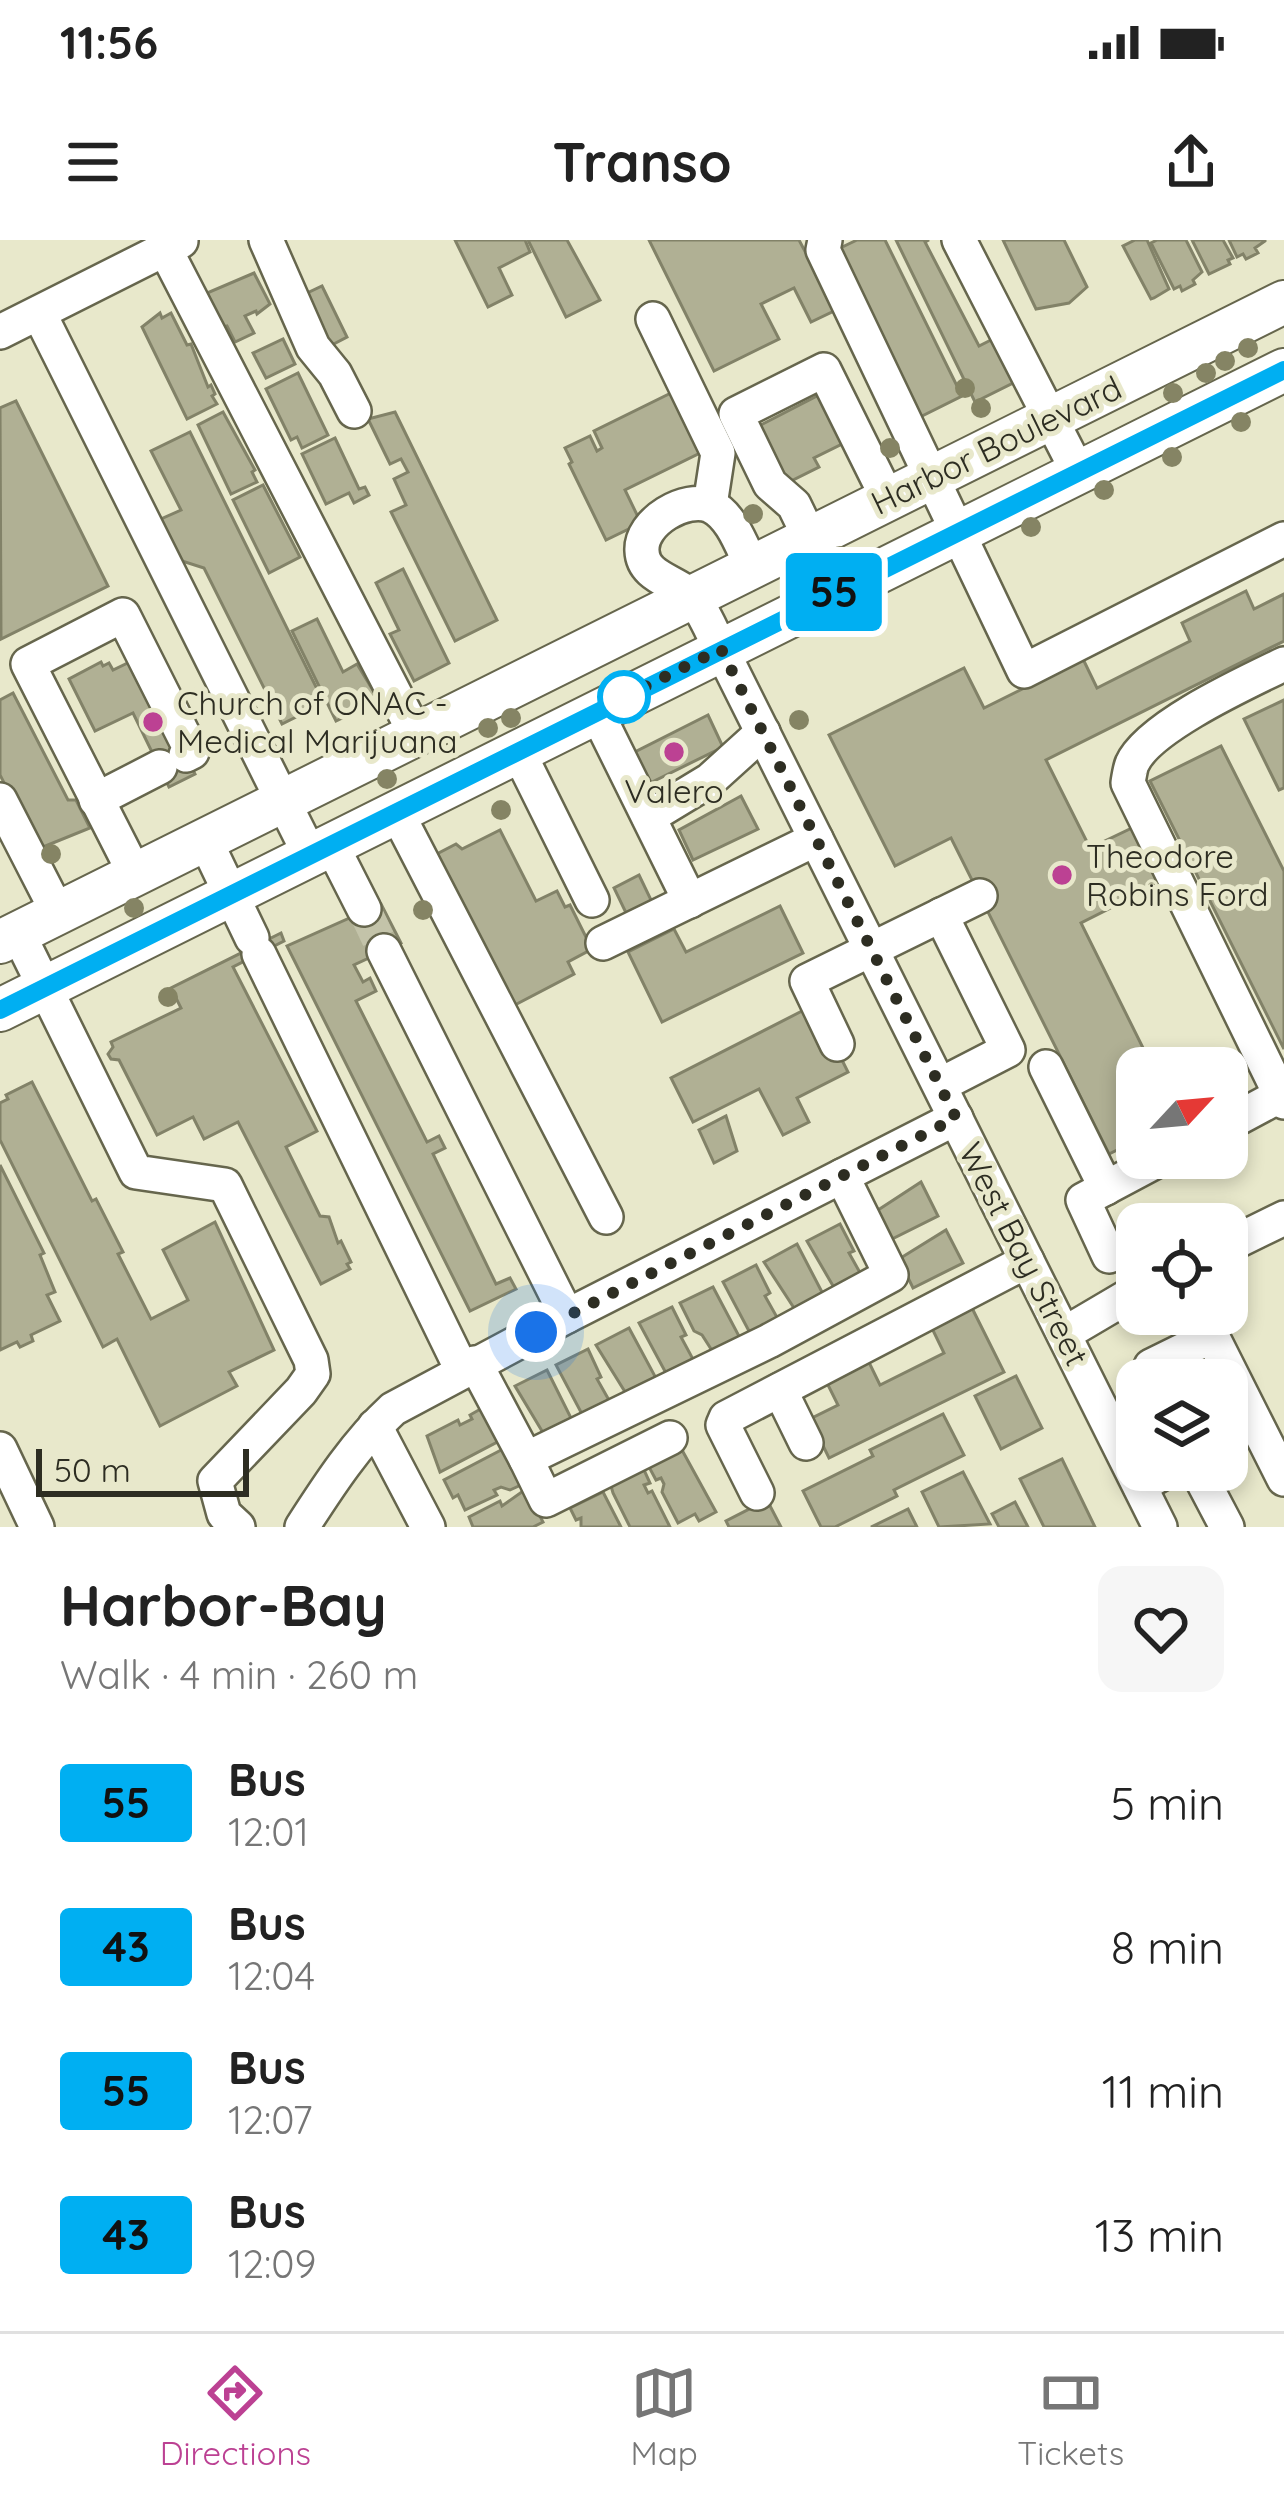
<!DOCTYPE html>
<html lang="en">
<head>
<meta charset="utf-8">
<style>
  body { margin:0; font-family:Quicksand,sans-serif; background:#f6f6f6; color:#222; height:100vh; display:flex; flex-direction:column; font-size:45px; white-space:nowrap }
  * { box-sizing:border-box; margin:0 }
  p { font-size:39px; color:#767676 }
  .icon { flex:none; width:66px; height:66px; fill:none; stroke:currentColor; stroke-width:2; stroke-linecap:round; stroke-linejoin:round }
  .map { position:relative; height:1287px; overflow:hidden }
  .panel { display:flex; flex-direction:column; background:#fff; flex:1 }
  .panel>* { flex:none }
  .badge { padding:0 24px; border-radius:9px; font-size:42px; line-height:78px }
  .needle { width:78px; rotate:64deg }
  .buttons { position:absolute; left:1116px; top:807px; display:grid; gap:24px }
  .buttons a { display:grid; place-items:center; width:132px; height:132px; border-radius:24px; background:#fff; box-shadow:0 6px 18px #0003; font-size:60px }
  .scale { position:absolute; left:36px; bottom:30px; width:213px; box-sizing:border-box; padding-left:12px; border:6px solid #2d2d22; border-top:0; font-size:33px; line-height:42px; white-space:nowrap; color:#2d2d22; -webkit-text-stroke:9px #e8e8cb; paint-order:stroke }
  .you { position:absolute; width:60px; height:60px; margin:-30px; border:9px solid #fff; border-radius:50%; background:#1a73e8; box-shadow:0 0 0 18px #1a73e833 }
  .map>.badge { position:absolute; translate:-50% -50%; box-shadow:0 0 0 6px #fff }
  .round { display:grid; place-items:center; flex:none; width:126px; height:126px; border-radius:24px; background:#f6f6f6 }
  .overview { display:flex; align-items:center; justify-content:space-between; height:204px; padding:0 60px }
  h1 { font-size:57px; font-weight:800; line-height:90px }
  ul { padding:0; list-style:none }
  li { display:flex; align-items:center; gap:36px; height:144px; padding:0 60px }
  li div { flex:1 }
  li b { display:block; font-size:45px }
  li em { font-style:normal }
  li .badge { min-width:132px; font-weight:700; text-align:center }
  .status { display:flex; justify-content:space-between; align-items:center; height:84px; padding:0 60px; background:#fff; direction:ltr }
  .status svg { height:33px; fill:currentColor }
  header { display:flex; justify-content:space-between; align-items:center; height:156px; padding:0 60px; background:#fff; font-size:54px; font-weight:800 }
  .menu { display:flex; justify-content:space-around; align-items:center; height:168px; border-top:3px solid #e0e0e0; background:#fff; font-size:33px; color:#767676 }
  .menu a { display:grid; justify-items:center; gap:6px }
  .menu .active { color:#bc4193 }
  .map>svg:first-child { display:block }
  .building { fill:#b0b094; stroke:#828268; stroke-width:3 }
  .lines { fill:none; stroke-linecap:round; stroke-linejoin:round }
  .minor-tunnel { stroke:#c3c3a9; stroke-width:33; stroke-dasharray:33 16; stroke-linecap:butt }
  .minor-casing { stroke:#66664d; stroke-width:38 }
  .major-casing { stroke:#66664d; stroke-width:46 }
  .minor { stroke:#fff; stroke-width:33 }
  .major { stroke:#fff; stroke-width:42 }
  .tree { fill:#858464 }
  .line-casing { stroke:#fff; stroke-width:27 }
  .line { stroke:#00aff2; stroke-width:18 }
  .walk { stroke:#2d2d22; stroke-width:12; stroke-dasharray:0 21.6 }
  .stop-dot { fill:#fff; stroke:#00aff2; stroke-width:6 }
  .poi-dot { fill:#bc4193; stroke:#e8e8cb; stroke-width:4.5 }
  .labels { text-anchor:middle; stroke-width:10; stroke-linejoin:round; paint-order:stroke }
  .street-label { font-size:33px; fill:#2d2d22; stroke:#e8e8cb }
  .poi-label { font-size:33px; fill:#2d2d22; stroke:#e8e8cb; text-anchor:start }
</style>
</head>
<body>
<div class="status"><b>11:56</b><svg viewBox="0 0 49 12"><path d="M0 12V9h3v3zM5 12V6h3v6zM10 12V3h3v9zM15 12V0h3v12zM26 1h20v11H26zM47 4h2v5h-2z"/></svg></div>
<header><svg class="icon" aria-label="menu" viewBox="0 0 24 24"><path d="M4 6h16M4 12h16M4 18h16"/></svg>Transo<svg class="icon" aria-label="share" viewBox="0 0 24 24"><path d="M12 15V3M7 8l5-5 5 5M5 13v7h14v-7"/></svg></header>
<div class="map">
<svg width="1284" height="1287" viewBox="0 0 1284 1287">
  <rect width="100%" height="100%" fill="#e8e8cb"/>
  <g class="building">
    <polygon points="455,0 525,0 530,12 499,28 512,55 488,67"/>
    <polygon points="528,0 567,0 600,60 566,77"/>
    <polygon points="649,0 799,0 836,70 811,82 794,48 761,64 779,99 714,131"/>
    <polygon points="857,0 885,0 962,156 914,180 832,12"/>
    <polygon points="896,0 929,0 925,2 979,106 993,99 1015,142 975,162"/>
    <polygon points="1003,0 1064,0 1087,47 1069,63 1036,69"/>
    <polygon points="1135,0 1147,0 1169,49 1154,58 1151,59 1123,6"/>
    <polygon points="1157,0 1186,0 1202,32 1193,40 1195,44 1182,51 1180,46 1174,49 1151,3"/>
    <polygon points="1192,0 1223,0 1233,18 1228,20 1230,24 1209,34"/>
    <polygon points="1229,0 1265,0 1265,1 1255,8 1258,13 1246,19 1243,14 1237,17"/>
    <polygon points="254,33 270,64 257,74 256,71 245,76 254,93 235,102 227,86 223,87 207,53"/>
    <polygon points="322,46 347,97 326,108 301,56"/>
    <polygon points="160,73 162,78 171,73 187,105 191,104 208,147 211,145 215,154 212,156 217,164 187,179 142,87"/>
    <polygon points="283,99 295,124 266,138 253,113"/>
    <polygon points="298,133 328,195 302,208 297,197 291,200 266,149"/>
    <polygon points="671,153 700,213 625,250 641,283 606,300 569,224 572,222 565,208 590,196 597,211 602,208 594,191"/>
    <polygon points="819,155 844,203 814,218 819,227 785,244 755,188"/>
    <polygon points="16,161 108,346 1,399 0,168"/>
    <polygon points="223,172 255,230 252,232 257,242 231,254 198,185"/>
    <polygon points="395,172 497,380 455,401 391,272 406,265 394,239 408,232 401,219 390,224 368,179"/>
    <polygon points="190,192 324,463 282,484 204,328 182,321 161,279 181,270 151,211"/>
    <polygon points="335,198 359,249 365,247 369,255 354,263 349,253 326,264 302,214"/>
    <polygon points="263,245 300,317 269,333 233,260"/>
    <polygon points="403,329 449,423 414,441 390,394 399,390 376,343"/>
    <polygon points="1246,351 1254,369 1284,354 1284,401 1046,520 1090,608 1132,588 1160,643 1081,683 1153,828 1137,828 1137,900 1109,914 951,598 895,626 829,495 964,428 984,468 1083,419 1097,448 1190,401 1182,383"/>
    <polygon points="317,379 343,432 357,424 377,457 377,461 336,481 292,391"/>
    <polygon points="138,418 195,534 169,547 133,473 95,491 69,439 101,422 103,426 109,423 113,430"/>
    <polygon points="13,453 68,560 76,560 90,588 38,609 0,535 0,460"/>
    <polygon points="1284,460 1284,548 1279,550 1244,479"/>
    <polygon points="708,475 723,507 640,548 625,517"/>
    <polygon points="1221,506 1284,631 1284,809 1150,541"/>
    <polygon points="741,556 758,589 693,620 679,590"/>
    <polygon points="500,590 536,661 557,651 565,667 570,665 592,709 568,722 574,734 511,767 435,615 456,604 462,609"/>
    <polygon points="639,635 653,664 628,677 614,648"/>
    <polygon points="381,664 401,703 354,725 363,742 370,738 376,751 356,761 427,902 439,896 445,908 433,914 496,1044 510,1038 516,1049 470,1071 287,706"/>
    <polygon points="780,666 803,713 662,782 628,712 674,689 686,712"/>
    <polygon points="281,693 284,701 233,727 317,891 286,907 320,976 329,977 338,1003 341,1001 351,1022 347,1024 350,1029 321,1044 238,882 204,899 193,877 157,895 119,820 111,819 108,814 113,807 111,802 181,768 171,748"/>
    <polygon points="804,770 827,817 838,812 848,832 797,858 809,882 783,895 759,849 693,882 671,838"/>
    <polygon points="32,842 92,961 96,959 123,1012 118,1014 151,1079 188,1060 163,1010 215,982 274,1110 229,1132 237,1146 160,1186 117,1099 103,1107 0,900 0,863 8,859 6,855"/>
    <polygon points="726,876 737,911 714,923 699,890"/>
    <polygon points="0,925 44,1013 40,1015 55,1052 47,1055 60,1081 31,1095 33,1101 20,1107 17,1102 0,1110"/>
    <polygon points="921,942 938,976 890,1000 875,972"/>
    <polygon points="840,984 854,1011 849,1013 863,1038 836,1051 807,1001"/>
    <polygon points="946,990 963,1023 913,1048 899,1019"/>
    <polygon points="797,1004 824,1056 796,1071 764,1022"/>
    <polygon points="756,1025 770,1053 765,1056 778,1079 750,1093 723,1042"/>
    <polygon points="713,1047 740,1098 713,1112 702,1095 694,1091 680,1063"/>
    <polygon points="967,1058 1004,1132 829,1218 810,1179 838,1165 821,1131 863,1110 880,1145 944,1113 927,1078"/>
    <polygon points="672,1067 686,1095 681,1097 694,1121 667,1135 639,1083"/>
    <polygon points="629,1088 657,1140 627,1155 596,1105"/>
    <polygon points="588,1109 601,1137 597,1139 610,1162 583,1176 556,1125"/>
    <polygon points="547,1130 573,1182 545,1196 515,1146"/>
    <polygon points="1016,1136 1042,1188 1001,1209 975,1156"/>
    <polygon points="484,1167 501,1200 440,1232 427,1196 458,1180 460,1185 472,1179 470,1175"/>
    <polygon points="943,1174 964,1215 894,1250 897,1256 835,1287 821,1287 803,1251 873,1216 870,1210"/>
    <polygon points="505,1208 523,1244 510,1250 501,1247 494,1250 497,1255 465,1270 458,1255 453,1258 444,1240"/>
    <polygon points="682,1210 716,1272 699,1281 695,1274 678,1283 662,1252 664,1244 661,1238 656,1240 649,1227"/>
    <polygon points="1062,1219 1095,1287 1044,1287 1020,1239"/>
    <polygon points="644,1230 650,1243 644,1245 648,1253 652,1251 670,1287 630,1287 613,1253 611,1246"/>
    <polygon points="963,1232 990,1284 939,1287 922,1252"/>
    <polygon points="526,1249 543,1282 533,1287 473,1287 469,1277 500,1261 502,1266"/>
    <polygon points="603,1252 621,1287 581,1287 581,1278 576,1280 570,1268"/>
    <polygon points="767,1260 781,1287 729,1287 726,1281"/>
    <polygon points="1015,1262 1028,1287 999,1287 992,1274"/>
    <polygon points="908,1269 917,1287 871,1287"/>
  </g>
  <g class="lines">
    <polyline class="minor-tunnel" points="364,669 384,711"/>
    <defs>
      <g id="minor">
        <polyline points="266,0 313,107 335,134 354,171"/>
        <polyline points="825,0 823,10 1024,431 1284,299"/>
        <polyline points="959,0 1078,232"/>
        <polyline points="165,9 416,495"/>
        <polyline points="39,73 310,615"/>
        <polyline points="653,79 718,213 710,265"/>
        <polyline points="0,92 181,1"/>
        <polyline points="810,298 794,265 770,244 736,174 824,130 888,259"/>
        <path d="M752,327C742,307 732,276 711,266C686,255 640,282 642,311C643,339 679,341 694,360C705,373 712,393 721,409L1160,1287"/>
        <path d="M1284,424C1247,442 1148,487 1132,524C1131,525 1128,542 1128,543L1284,862"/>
        <polyline points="596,471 690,661"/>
        <polyline points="518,511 592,660"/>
        <polyline points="0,560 58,673"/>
        <polyline points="96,560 160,527"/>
        <polyline points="396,571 606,977"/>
        <polyline points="649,577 710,540 763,492"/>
        <polyline points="205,600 252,698"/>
        <polyline points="331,604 364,669"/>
        <polyline points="135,634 28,424 123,375 192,512 186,515"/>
        <polyline points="18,693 136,932 225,945 311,1120 313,1134 301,1151 215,1241 224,1274 238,1287"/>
        <polyline points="603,703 816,599"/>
        <polyline points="384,711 567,1076"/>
        <polyline points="259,714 462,1130"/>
        <polyline points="837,804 807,741 980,656"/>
        <polyline points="1046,827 1106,948"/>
        <polyline points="940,845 1008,810 941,675"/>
        <polyline points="1227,884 1281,855"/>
        <polyline points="1227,1006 1284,978"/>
        <polyline points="1109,1016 1083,960 1162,918"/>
        <polyline points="1064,1094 1137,1051"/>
        <polyline points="475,1123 526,1219 769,1101 891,1035 842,936"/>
        <polyline points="1157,1140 1151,1126 1212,1096 1284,1239"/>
        <polyline points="780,1150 806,1203"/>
        <polyline points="375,1186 428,1287"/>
        <polyline points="0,1209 37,1287"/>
        <polyline points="526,1219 546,1260 670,1198"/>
        <polyline points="1197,1230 1227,1287"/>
        <polyline points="1140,1246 1168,1230"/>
        <polyline points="757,1253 723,1185 726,1178 1027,1021"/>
        <path d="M302,1287C329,1245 357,1202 393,1169L567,1076L956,878"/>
      </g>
      <g id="major">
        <polyline points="0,702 1284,62"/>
        <polyline points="0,770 1284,130"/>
      </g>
    </defs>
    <use href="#minor" class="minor-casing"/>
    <use href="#major" class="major-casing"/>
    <use href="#minor" class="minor"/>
    <use href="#major" class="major"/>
  </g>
  <g class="tree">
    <circle cx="1248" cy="108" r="10"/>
    <circle cx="1225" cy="121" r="10"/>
    <circle cx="1206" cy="133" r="10"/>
    <circle cx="965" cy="148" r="10"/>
    <circle cx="1173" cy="153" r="10"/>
    <circle cx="981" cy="168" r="10"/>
    <circle cx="1241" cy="182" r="10"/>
    <circle cx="890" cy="208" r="10"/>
    <circle cx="1172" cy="217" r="10"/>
    <circle cx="1104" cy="250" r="10"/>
    <circle cx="753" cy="274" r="10"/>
    <circle cx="1031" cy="287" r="10"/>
    <circle cx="840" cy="316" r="10"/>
    <circle cx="511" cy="478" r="10"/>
    <circle cx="799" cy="480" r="10"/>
    <circle cx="488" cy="488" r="10"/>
    <circle cx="387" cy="539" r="10"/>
    <circle cx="501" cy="570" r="10"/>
    <circle cx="51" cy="614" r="10"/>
    <circle cx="134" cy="668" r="10"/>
    <circle cx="423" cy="670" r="10"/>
    <circle cx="168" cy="757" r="10"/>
  </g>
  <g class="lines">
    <defs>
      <polyline id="line" points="0,770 1284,130"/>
    </defs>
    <use href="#line" class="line-casing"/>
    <use href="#line" class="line"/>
    <polyline class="walk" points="536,1092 956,878 721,409 624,457"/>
  </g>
  <circle class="stop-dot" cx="624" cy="457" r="24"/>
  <g class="poi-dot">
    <circle cx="153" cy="482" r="12"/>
    <circle cx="674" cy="512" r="12"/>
    <circle cx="1062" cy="635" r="12"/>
  </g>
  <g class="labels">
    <g class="street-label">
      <text transform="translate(996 205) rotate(-26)" y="12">Harbor Boulevard</text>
      <text transform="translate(1024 1014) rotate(63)" y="12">West Bay Street</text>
    </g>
    <g class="poi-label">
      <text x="177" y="475">Church of ONAC -<tspan x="177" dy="38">Medical Marijuana</tspan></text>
      <text x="674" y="563" text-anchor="middle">Valero</text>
      <text x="1086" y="628">Theodore<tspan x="1086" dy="38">Robins Ford</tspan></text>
    </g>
  </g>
</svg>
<div class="buttons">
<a><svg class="needle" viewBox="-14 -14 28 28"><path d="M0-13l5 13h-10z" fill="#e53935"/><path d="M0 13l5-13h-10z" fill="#767676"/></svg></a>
<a><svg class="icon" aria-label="locate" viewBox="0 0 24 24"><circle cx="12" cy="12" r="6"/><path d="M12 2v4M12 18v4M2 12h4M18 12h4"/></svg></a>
<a><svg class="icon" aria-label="layers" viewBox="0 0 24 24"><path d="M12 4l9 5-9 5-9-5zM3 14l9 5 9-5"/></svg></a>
</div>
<div class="scale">50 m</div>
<div class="you" style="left:536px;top:1092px"></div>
<b class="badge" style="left:834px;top:352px;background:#00aff2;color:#111">55</b>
</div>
<section class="panel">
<div class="overview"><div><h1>Harbor-Bay</h1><p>Walk · 4 min · 260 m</p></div><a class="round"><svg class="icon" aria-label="heart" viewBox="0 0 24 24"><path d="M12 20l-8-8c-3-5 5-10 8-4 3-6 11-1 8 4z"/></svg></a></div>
<ul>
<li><span class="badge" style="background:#00aff2;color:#111">55</span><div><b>Bus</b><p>12:01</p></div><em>5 min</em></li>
<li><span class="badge" style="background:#00aff2;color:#111">43</span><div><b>Bus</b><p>12:04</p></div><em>8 min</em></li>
<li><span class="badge" style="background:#00aff2;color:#111">55</span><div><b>Bus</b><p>12:07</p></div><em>11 min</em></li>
<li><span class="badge" style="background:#00aff2;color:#111">43</span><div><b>Bus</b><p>12:09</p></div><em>13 min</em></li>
</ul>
</section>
<nav class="menu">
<a class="active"><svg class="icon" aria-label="directions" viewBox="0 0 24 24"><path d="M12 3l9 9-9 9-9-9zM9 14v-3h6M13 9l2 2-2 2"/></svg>Directions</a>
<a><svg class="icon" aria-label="map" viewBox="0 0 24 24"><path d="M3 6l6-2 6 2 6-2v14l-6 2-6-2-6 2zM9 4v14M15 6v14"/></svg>Map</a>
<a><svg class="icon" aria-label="tickets" viewBox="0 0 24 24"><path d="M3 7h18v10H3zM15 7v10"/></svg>Tickets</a>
</nav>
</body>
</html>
